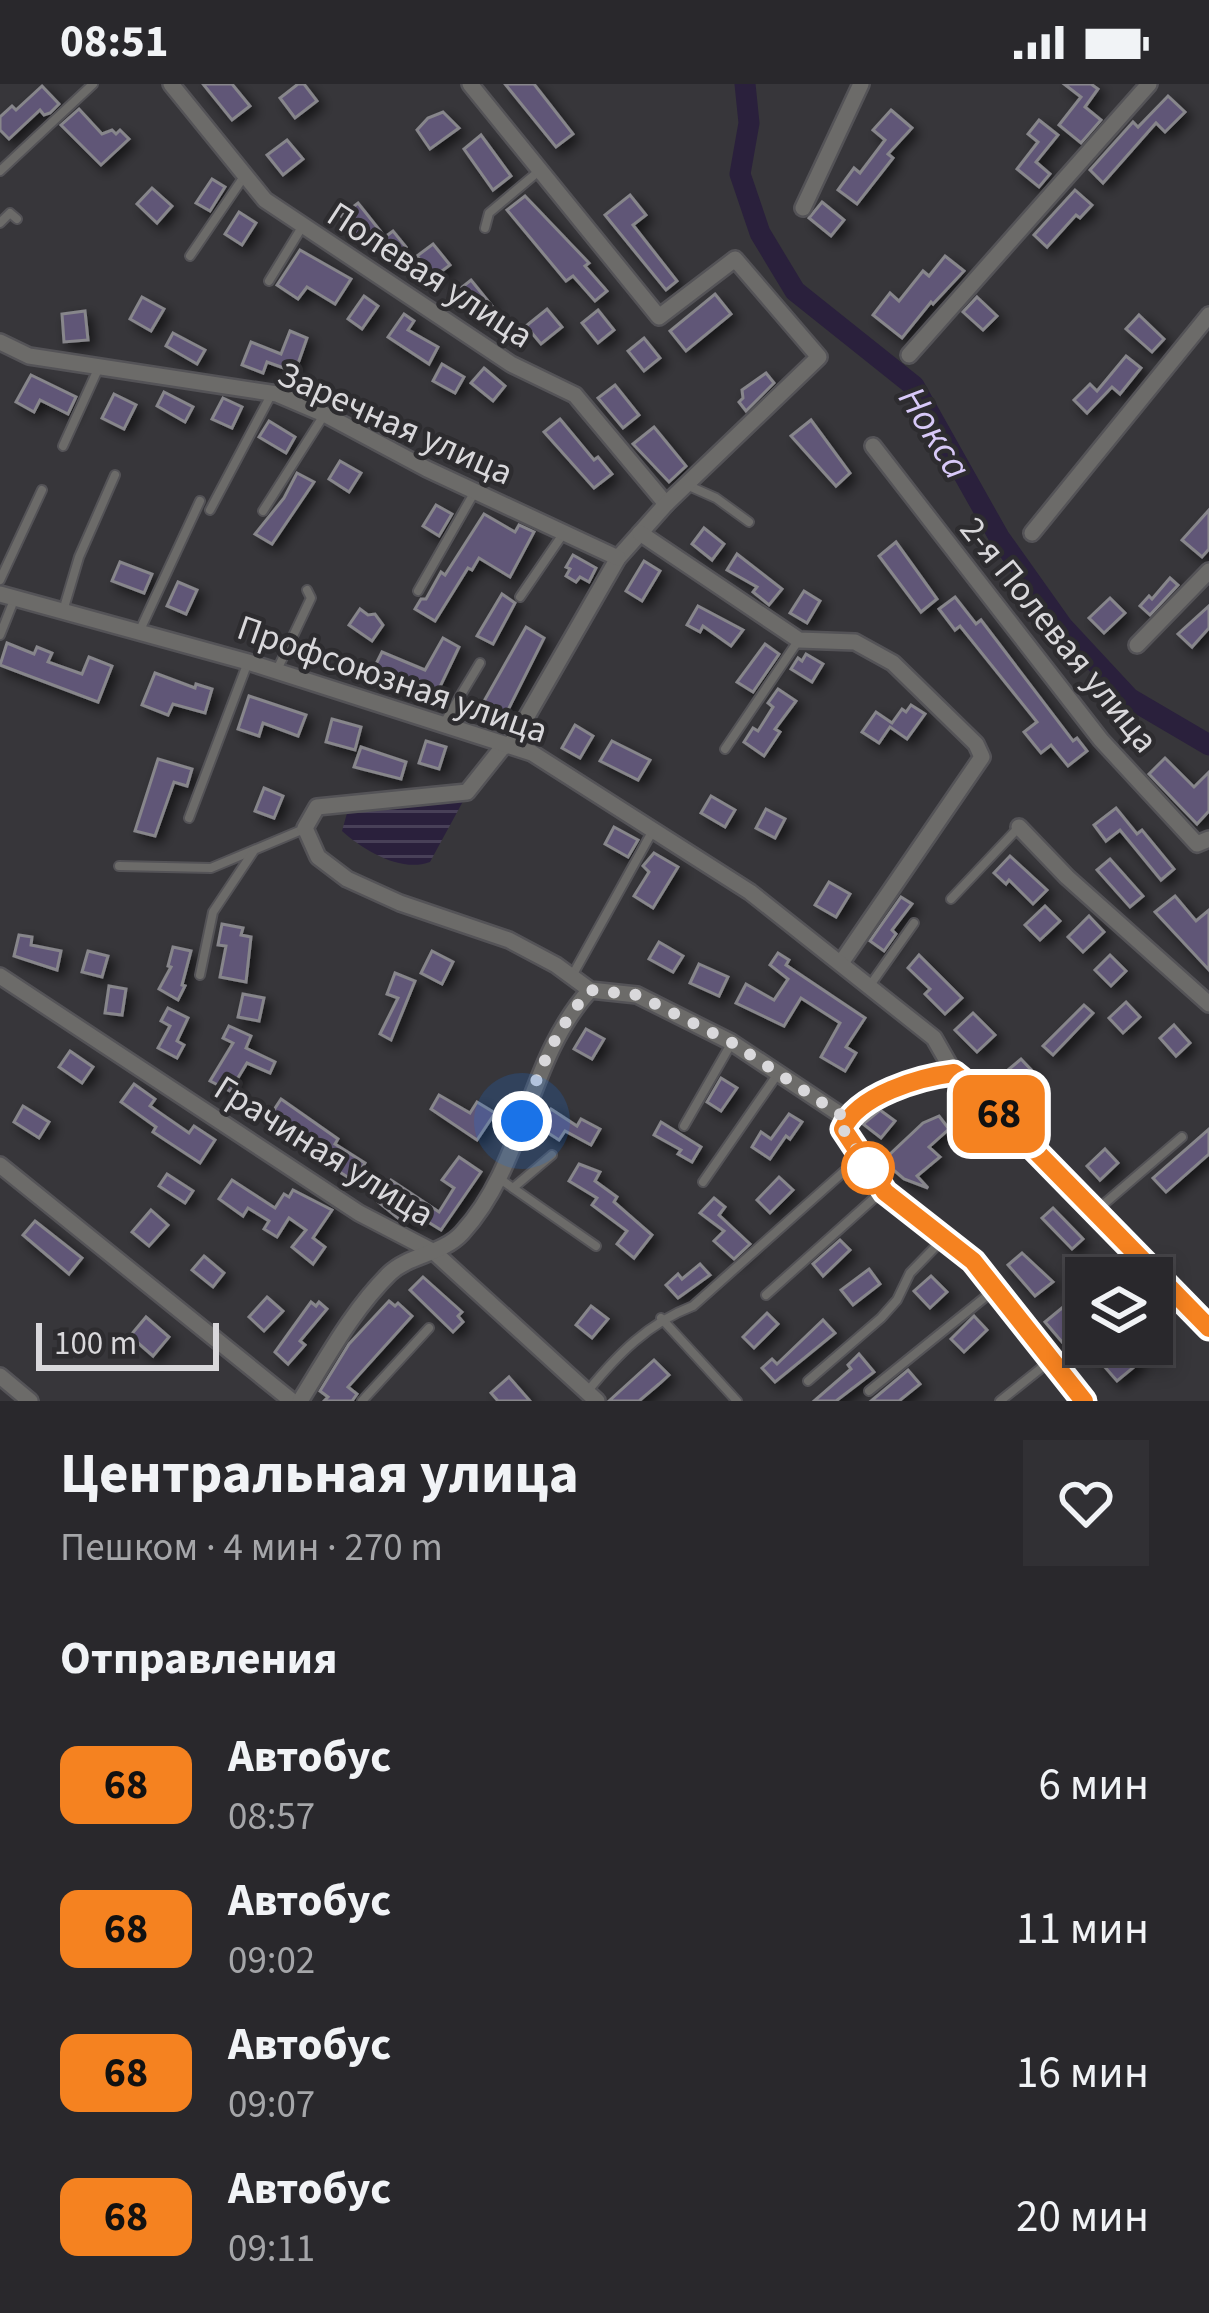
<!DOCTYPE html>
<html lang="ru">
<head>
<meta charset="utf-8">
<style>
  body { margin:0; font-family:"Source Sans 3",sans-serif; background:#313034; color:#f1f3f6; height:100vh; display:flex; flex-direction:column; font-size:45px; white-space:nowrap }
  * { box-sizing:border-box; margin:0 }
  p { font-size:39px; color:#a5a6a9 }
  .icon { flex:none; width:66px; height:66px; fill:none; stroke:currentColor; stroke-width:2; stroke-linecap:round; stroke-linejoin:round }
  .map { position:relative; height:1317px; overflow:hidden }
  .panel { display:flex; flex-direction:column; background:#29282c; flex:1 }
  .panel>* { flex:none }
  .badge { padding:0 24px; border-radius:18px; font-size:42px; line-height:78px }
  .tools { position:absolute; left:1065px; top:1173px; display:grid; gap:24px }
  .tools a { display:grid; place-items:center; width:108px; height:108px; border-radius:0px; background:#29282c; box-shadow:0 6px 18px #0003,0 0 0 3px #454448; font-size:60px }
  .scale { position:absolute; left:36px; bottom:30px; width:183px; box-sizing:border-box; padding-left:12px; border:6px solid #d9d8db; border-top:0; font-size:33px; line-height:42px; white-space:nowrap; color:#d9d8db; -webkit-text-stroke:9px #2d2c2f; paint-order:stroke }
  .you { position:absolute; width:60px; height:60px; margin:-30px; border:9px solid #fff; border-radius:50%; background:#1a73e8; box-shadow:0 0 0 18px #1a73e833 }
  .map>.badge { position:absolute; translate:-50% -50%; box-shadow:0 0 0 6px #fff }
  h2 { padding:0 60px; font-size:45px; line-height:108px }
  .round { display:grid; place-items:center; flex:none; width:126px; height:126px; border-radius:0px; background:#313034 }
  .headline { display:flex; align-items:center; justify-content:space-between; height:204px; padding:0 60px }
  h1 { font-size:57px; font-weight:700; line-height:90px }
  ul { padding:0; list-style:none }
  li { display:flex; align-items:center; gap:36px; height:144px; padding:0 60px }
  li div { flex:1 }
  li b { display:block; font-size:45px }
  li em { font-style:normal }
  li .badge { min-width:132px; font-weight:700; text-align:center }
  .status { display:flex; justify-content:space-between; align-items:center; height:84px; padding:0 60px; background:#29282c; direction:ltr }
  .status svg { height:33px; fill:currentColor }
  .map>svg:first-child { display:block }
  .water { fill:url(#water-rules) }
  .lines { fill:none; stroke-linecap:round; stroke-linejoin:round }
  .river { stroke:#2a203c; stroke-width:21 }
  .building { fill:#615777; stroke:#87868b; stroke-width:3; filter:url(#shadow) }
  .service-casing { stroke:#545357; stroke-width:12 }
  .minor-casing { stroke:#545357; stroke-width:20 }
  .tertiary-casing { stroke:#545357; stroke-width:22 }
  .service { stroke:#6c6b69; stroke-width:8 }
  .minor { stroke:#6c6b69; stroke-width:15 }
  .tertiary { stroke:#6c6b69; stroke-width:18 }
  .line-casing { stroke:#fff; stroke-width:27 }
  .line { stroke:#f58220; stroke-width:18 }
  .walk { stroke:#d9d8db; stroke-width:12; stroke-dasharray:0 21.6 }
  .stop-dot { fill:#fff; stroke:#f58220; stroke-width:6 }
  .labels { text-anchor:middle; stroke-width:9; stroke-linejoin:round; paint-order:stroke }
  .street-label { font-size:36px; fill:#d9d8db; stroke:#2d2c2f }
  .water-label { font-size:39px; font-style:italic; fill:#d8c9f8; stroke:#2d2c2f }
</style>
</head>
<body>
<div class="status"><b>08:51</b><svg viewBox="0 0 49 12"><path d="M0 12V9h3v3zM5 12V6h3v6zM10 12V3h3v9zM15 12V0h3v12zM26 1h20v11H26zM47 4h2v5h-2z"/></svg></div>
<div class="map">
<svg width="1209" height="1317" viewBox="0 0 1209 1317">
  <defs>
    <pattern id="water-rules" width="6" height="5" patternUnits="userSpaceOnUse" patternTransform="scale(3)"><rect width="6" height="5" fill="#2a203c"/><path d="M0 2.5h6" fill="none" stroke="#484058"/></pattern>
    <filter id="shadow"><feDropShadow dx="5.5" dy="5.5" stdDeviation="6" flood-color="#0009"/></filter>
  </defs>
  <rect width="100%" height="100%" fill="#37363a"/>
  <path class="water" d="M467,710L430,778C401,789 363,766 342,747L347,729C390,716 424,725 467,710Z"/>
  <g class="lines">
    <polyline class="river" points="745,0 749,39 740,90 760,149 795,207 914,302 999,453 1063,543 1129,614 1209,661"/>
  </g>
  <g class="building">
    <polygon points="203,0 232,0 250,22 232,36"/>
    <polygon points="298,0 304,0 317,17 295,34 280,14"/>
    <polygon points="505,0 534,0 573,50 556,63"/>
    <polygon points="1064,0 1091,0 1098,5 1085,23 1101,36 1081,59 1059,41 1081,13"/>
    <polygon points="42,2 59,20 50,29 44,31 40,26 9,55 0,46 0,33 12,22 16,26"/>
    <polygon points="1168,12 1185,28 1165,48 1156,39 1103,99 1090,86 1133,38 1138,43"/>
    <polygon points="79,25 102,50 112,46 116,50 120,46 129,55 101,81 61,41"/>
    <polygon points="891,26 912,44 888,70 893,74 857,120 838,106 854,84 860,89 885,56 873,46"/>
    <polygon points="443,28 459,44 430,65 417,46 428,34"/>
    <polygon points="1039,36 1058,51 1036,78 1050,90 1039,103 1017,85 1038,58 1028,50"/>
    <polygon points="481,51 511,92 493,106 464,65"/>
    <polygon points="287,56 303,75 283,91 267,71"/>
    <polygon points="212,95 225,103 210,127 196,119"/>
    <polygon points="152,104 172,122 157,139 137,120"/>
    <polygon points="1075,106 1092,121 1080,134 1076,131 1047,163 1034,151"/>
    <polygon points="630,111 646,131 633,141 677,197 666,206 605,131"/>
    <polygon points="525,112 589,179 585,182 607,207 595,217 573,192 566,197 507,126"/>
    <polygon points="822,118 844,136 831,152 809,134"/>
    <polygon points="358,119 385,153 393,147 406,163 389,177 364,147 357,153 341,132"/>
    <polygon points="239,128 256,139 242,161 225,150"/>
    <polygon points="433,160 450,181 434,193 417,172"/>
    <polygon points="300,166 351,195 335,220 307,203 298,215 277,201"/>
    <polygon points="945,172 964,187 933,220 931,218 902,254 873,231 890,209 899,217 923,187 929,192"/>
    <polygon points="471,196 492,222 476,234 456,208"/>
    <polygon points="715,210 731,230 686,267 670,247"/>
    <polygon points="364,212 378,222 362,245 348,235"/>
    <polygon points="142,213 164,225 151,247 130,235"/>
    <polygon points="977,213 997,232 983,246 963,228"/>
    <polygon points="547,225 562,243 541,260 526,242"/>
    <polygon points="598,226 614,246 598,259 582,239"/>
    <polygon points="85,227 88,256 64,258 62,230"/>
    <polygon points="404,230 414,237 408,246 438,263 429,280 388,253"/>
    <polygon points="1139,231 1164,255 1152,268 1126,245"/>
    <polygon points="290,247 307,254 295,288 267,278 263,289 242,281 251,258 281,270"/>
    <polygon points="173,249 205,266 197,280 166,262"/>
    <polygon points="644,254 660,274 644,287 628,267"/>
    <polygon points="1126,272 1141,284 1120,310 1112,303 1087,329 1074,316 1090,300 1097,307"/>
    <polygon points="442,280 464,293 455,309 433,297"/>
    <polygon points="484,284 505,302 493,317 471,299"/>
    <polygon points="766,289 774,299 746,327 739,318 743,314 742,306"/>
    <polygon points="31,291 76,313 68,330 40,316 34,328 16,318"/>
    <polygon points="615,301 639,331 623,344 598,314"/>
    <polygon points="164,308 193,323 185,338 157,322"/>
    <polygon points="114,310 136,321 124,345 102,334"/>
    <polygon points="223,314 242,323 232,344 212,335"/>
    <polygon points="560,335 594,376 598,373 612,390 594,404 544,348"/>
    <polygon points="811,336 850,389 836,402 791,352"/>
    <polygon points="269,337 295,353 286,369 259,353"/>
    <polygon points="654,343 686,382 669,398 633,360"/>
    <polygon points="340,377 361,389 349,408 329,395"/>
    <polygon points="297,389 314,398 272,460 255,450 284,414"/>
    <polygon points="436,421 452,430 439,452 423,442"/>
    <polygon points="1209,426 1209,465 1202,473 1182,456"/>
    <polygon points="484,430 515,448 519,441 534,448 510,493 479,474 472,486 468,484 435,537 415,525 421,515 426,515 441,488 445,491"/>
    <polygon points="704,444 724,460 712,476 692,460"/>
    <polygon points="896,458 937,515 921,528 879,472"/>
    <polygon points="737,470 782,505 769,521 753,508 757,503 727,486"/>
    <polygon points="573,471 596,484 589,498 580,493 576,498 566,492 570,485 566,483"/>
    <polygon points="644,477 660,487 642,517 626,507"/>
    <polygon points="120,478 152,490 144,509 112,497"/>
    <polygon points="1170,494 1178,501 1150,531 1140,522 1149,512 1152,515"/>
    <polygon points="178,498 197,506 186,530 167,522"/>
    <polygon points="804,507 820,517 807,539 790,529"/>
    <polygon points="502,510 515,519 493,560 477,552"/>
    <polygon points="955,513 976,540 981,536 1073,657 1077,654 1087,667 1068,682 1051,661 1041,669 1024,648 1037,638 960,542 955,546 939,525"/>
    <polygon points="1110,514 1125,529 1104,549 1089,534"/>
    <polygon points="698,522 743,546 731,562 703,542 700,548 687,541"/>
    <polygon points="1209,522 1209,544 1192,563 1178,550"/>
    <polygon points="360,525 368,531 375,530 383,541 372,557 349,541"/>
    <polygon points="526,543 544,554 505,632 483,619"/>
    <polygon points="443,554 459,563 438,607 412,593 408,601 372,588 382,568 425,586"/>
    <polygon points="7,559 34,570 37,563 52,569 48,578 82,590 89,573 112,582 98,618 0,581"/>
    <polygon points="765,560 779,570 753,608 737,598"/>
    <polygon points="806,570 823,580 812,598 791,585 798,574 802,577"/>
    <polygon points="155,589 195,604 196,600 212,605 205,629 173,620 168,631 142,621"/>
    <polygon points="778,605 796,617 775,645 780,648 764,672 744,658 753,644 758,647 773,623 768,619"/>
    <polygon points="249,612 306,631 298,652 263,639 259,652 238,645"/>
    <polygon points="911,621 925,630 907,655 890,643 879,659 862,648 876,628 892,639 902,625 906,628"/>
    <polygon points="332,635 361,643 355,666 326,658"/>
    <polygon points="575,641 593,652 580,674 562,664"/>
    <polygon points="426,657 446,663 439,685 419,679"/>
    <polygon points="612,657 650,676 638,696 600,677"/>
    <polygon points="361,663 406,678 401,695 354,683"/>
    <polygon points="1165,674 1194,703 1209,688 1209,727 1197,740 1149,690"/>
    <polygon points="158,675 192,685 187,702 174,698 155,752 135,747"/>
    <polygon points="264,704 283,712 274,734 255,727"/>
    <polygon points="711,712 735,726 725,743 701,729"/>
    <polygon points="1116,724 1137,750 1142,746 1174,785 1161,796 1120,746 1106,757 1094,741"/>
    <polygon points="766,725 785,735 775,754 756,744"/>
    <polygon points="614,743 638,756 628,773 605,760"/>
    <polygon points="654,769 678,783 653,824 634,812 649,788 643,782"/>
    <polygon points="1010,772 1047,806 1033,820 1009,796 1006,800 994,789"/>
    <polygon points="1110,775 1143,812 1130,823 1097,786"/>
    <polygon points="829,798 850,810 836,833 815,821"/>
    <polygon points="1175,812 1196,837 1209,826 1209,886 1155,828"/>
    <polygon points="901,813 912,820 892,846 896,850 884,867 870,857"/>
    <polygon points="1045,822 1060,837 1040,856 1025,841"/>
    <polygon points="1089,832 1104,848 1083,868 1068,853"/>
    <polygon points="222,840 243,844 241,851 251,853 246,898 220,893 226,862 218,861"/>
    <polygon points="19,851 32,853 31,861 61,867 57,886 14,872"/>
    <polygon points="659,858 683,872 673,888 649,875"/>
    <polygon points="173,863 191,867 182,901 185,902 178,916 159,905 171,883 168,882"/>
    <polygon points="88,867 108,872 102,893 82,888"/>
    <polygon points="432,867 453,878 442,900 421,889"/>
    <polygon points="778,869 789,876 786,881 865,934 846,963 856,969 845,987 821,973 840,939 801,914 784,942 736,919 746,900 774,916 788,895 770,881"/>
    <polygon points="919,871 962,914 945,930 925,910 930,905 908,884"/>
    <polygon points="1110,871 1126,887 1111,902 1095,886"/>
    <polygon points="699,880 728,893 719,912 690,899"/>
    <polygon points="395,889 415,897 391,956 380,950 398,914 387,910"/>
    <polygon points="109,902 126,905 122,931 105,929"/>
    <polygon points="243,910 264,914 259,937 238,933"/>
    <polygon points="1126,918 1140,933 1123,949 1109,934"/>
    <polygon points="1084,921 1093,929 1053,971 1043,962"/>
    <polygon points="168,924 188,934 177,957 184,961 177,974 158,964 170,942 161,937"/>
    <polygon points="973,929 995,951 977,968 955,946"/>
    <polygon points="1174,941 1190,959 1176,972 1160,954"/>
    <polygon points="229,942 251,952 246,964 275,978 270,989 247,979 230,1007 210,997 233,959 223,954"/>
    <polygon points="586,945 604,955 592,975 574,965"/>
    <polygon points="70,967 93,983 82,999 59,983"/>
    <polygon points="1021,975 1036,991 1017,1008 1002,991"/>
    <polygon points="721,994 737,1004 721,1027 707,1018"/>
    <polygon points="134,1000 155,1015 150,1022 189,1049 194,1042 215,1056 200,1079 153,1048 156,1043 121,1018"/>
    <polygon points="439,1011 470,1029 477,1018 495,1029 477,1056 431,1025"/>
    <polygon points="281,1015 338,1055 335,1060 365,1079 354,1097 309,1069 315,1059 268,1035"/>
    <polygon points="23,1022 49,1038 39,1054 14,1038"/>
    <polygon points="551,1025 577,1042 581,1035 600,1045 591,1061 565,1047 559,1056 539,1043"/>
    <polygon points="880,1026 895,1037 881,1054 863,1040"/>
    <polygon points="789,1030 802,1038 790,1055 786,1052 770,1075 752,1063 761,1048 771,1055"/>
    <polygon points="939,1032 949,1045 929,1063 940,1073 917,1092 928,1104 904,1095 890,1083 888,1072 923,1039"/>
    <polygon points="661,1038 701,1063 692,1078 678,1070 681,1066 654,1051"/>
    <polygon points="1209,1045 1209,1070 1166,1108 1153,1094"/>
    <polygon points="1105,1065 1118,1079 1100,1096 1087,1082"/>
    <polygon points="459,1073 481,1088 441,1146 420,1133 416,1139 408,1134 404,1139 377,1117 391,1096 439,1128 454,1104 442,1096"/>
    <polygon points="579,1080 600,1088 595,1097 617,1113 614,1118 652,1151 634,1174 617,1160 627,1147 592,1121 597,1114 569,1097"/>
    <polygon points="167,1090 193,1107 185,1119 159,1102"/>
    <polygon points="779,1093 793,1106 770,1129 757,1116"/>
    <polygon points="232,1096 275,1124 284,1110 289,1113 293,1106 332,1126 313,1154 325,1163 313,1180 292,1163 306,1146 289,1134 277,1153 264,1145 269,1137 248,1124 243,1132 219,1115"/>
    <polygon points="714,1114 725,1123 719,1131 750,1160 734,1175 714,1157 724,1147 700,1129"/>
    <polygon points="1053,1124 1083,1155 1072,1165 1042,1134"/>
    <polygon points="151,1126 168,1141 149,1162 132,1148"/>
    <polygon points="35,1137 82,1174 69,1190 23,1151"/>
    <polygon points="840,1156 850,1166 823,1192 813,1180"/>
    <polygon points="1022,1169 1053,1198 1035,1212 1008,1181"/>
    <polygon points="204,1172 224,1189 213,1203 192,1186"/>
    <polygon points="700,1180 710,1191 678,1214 666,1201 678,1190 682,1195"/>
    <polygon points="869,1185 880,1200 853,1221 841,1206"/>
    <polygon points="931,1192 947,1208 930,1224 914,1207"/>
    <polygon points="423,1193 462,1228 458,1232 463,1238 453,1248 410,1206"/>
    <polygon points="267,1213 283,1227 264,1247 249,1233"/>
    <polygon points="389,1217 395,1222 398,1219 412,1232 348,1303 357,1310 352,1317 324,1317 328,1313 320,1307 349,1260"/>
    <polygon points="311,1218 316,1222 319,1218 327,1225 300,1257 305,1261 288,1280 275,1268"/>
    <polygon points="591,1222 608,1235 592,1254 576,1241"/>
    <polygon points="1062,1224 1078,1245 1062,1258 1045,1238"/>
    <polygon points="767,1229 778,1240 754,1264 743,1253"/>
    <polygon points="974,1232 987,1246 964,1268 951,1255"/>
    <polygon points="146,1233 169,1253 153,1272 130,1252"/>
    <polygon points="823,1236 835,1249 775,1298 762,1284 772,1275 777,1280"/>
    <polygon points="1114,1260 1126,1260 1140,1278 1117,1297 1097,1274"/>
    <polygon points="859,1270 874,1288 836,1317 814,1317 851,1285 848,1281"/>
    <polygon points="654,1276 669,1291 659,1300 639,1317 609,1317"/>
    <polygon points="908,1286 920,1300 899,1317 871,1317"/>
    <polygon points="509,1293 530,1317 498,1317 491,1309"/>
  </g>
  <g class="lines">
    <defs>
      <g id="service">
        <polyline points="0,87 93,0"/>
        <polyline points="0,139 10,129 17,135"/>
        <polyline points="485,144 489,129 539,87"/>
        <polyline points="190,172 243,94"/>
        <polyline points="269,197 302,143"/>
        <polyline points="63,362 99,283"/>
        <polyline points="689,402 716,414 749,438"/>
        <polyline points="210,426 271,311"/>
        <polyline points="263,427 324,331"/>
        <polyline points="0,496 42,406"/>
        <polyline points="418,507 474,409"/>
        <polyline points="520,513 563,450"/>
        <polyline points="63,527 79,473 115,391"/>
        <polyline points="140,546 200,417"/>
        <polyline points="0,551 14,516"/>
        <polyline points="277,586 311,514 307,506"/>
        <polyline points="444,639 480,579"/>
        <polyline points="725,665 798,557"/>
        <polyline points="189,734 248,578"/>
        <polyline points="119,782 211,784 304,745"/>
        <polyline points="951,815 1019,743"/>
        <polyline points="200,891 213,828 253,768"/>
        <polyline points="572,892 652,748"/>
        <polyline points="871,900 914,839"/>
        <polyline points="684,1042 731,960"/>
        <polyline points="500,1095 596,1162"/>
        <polyline points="703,1098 777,991"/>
        <polyline points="513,1104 552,1071"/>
        <polyline points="1097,1126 1182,1053"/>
        <polyline points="766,1211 881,1108"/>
        <polyline points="661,1234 737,1317"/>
        <polyline points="808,1297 881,1234 897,1216 910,1189 942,1156"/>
        <polyline points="869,1307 994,1206"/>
        <path d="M587,1308C617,1271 648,1239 693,1222L859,1074"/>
        <polyline points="362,1317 429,1244"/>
        <polyline points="1000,1317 1050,1277"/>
      </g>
      <g id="minor">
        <polyline points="171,0 265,116 511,280 575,311 666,420"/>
        <polyline points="470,0 659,233 735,175 819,273 666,420 618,474 511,660 502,664 467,708 317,723 305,744 318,773 347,795 400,819 509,856 556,881 590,906 637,911 731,958 847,1035"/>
        <polyline points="803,124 861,0"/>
        <polyline points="0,258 29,272 277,310 324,330 427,385 618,474"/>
        <polyline points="909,271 1149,0"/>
        <polyline points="873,362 1101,656 1197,760 1209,755"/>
        <polyline points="640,449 799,556 855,558 893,579 976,660 982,673 841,879"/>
        <polyline points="1032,449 1209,231"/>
        <polyline points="0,510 248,578 532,669 750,808 934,954 954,989"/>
        <polyline points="1137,561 1209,487"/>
        <polyline points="1019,743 1067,793 1209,920"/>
        <polyline points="0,892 359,1129 434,1168 597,1317"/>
        <polyline points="0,1081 292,1317"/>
        <polyline points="0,1292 30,1317"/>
        <path d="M300,1317C327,1274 353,1225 390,1189C409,1171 443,1170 462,1149C526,1079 526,977 590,906"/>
      </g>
      <path id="tertiary" d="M1083,1317L972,1177L885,1108L843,1045C858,1010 920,993 954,989L980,1010L1209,1244"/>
    </defs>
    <use href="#service" class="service-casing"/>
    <use href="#minor" class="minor-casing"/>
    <use href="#tertiary" class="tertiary-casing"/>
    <use href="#service" class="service"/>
    <use href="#minor" class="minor"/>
    <use href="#tertiary" class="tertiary"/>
  </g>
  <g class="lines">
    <defs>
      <path id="line" d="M1084,1317L973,1177L885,1108L843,1045C858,1011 920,993 954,989L980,1010L1209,1244"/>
    </defs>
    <use href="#line" class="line-casing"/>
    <use href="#line" class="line"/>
    <path class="walk" d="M522,1037C537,990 556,944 590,906L638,911L669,927L731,958L847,1035L843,1045L868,1084"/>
  </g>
  <circle class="stop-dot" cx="868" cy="1084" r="24"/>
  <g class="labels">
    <g class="street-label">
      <text transform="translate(431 190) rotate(33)" y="13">Полевая улица</text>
      <text transform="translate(396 338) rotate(24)" y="13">Заречная улица</text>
      <text transform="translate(1060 550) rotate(51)" y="13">2-я Полевая улица</text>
      <text transform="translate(393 594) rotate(19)" y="13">Профсоюзная улица</text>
      <text transform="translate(325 1066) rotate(32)" y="13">Грачиная улица</text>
    </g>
    <g class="water-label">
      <text transform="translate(936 348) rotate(58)" y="14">Нокса</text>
    </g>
  </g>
</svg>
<div class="tools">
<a><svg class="icon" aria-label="layers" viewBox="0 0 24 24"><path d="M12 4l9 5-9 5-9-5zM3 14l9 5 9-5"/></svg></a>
</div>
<div class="scale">100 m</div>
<div class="you" style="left:522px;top:1037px"></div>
<b class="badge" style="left:999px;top:1030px;background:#f58220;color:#111">68</b>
</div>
<section class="panel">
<div class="headline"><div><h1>Центральная улица</h1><p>Пешком · 4 мин · 270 m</p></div><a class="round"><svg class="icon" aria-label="heart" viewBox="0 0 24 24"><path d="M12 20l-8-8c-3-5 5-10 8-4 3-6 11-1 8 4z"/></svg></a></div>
<h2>Отправления</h2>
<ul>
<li><span class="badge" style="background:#f58220;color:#111">68</span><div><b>Автобус</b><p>08:57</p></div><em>6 мин</em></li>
<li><span class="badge" style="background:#f58220;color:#111">68</span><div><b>Автобус</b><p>09:02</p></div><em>11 мин</em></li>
<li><span class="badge" style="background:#f58220;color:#111">68</span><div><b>Автобус</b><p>09:07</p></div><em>16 мин</em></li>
<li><span class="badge" style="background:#f58220;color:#111">68</span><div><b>Автобус</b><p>09:11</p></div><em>20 мин</em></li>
</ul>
</section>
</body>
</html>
